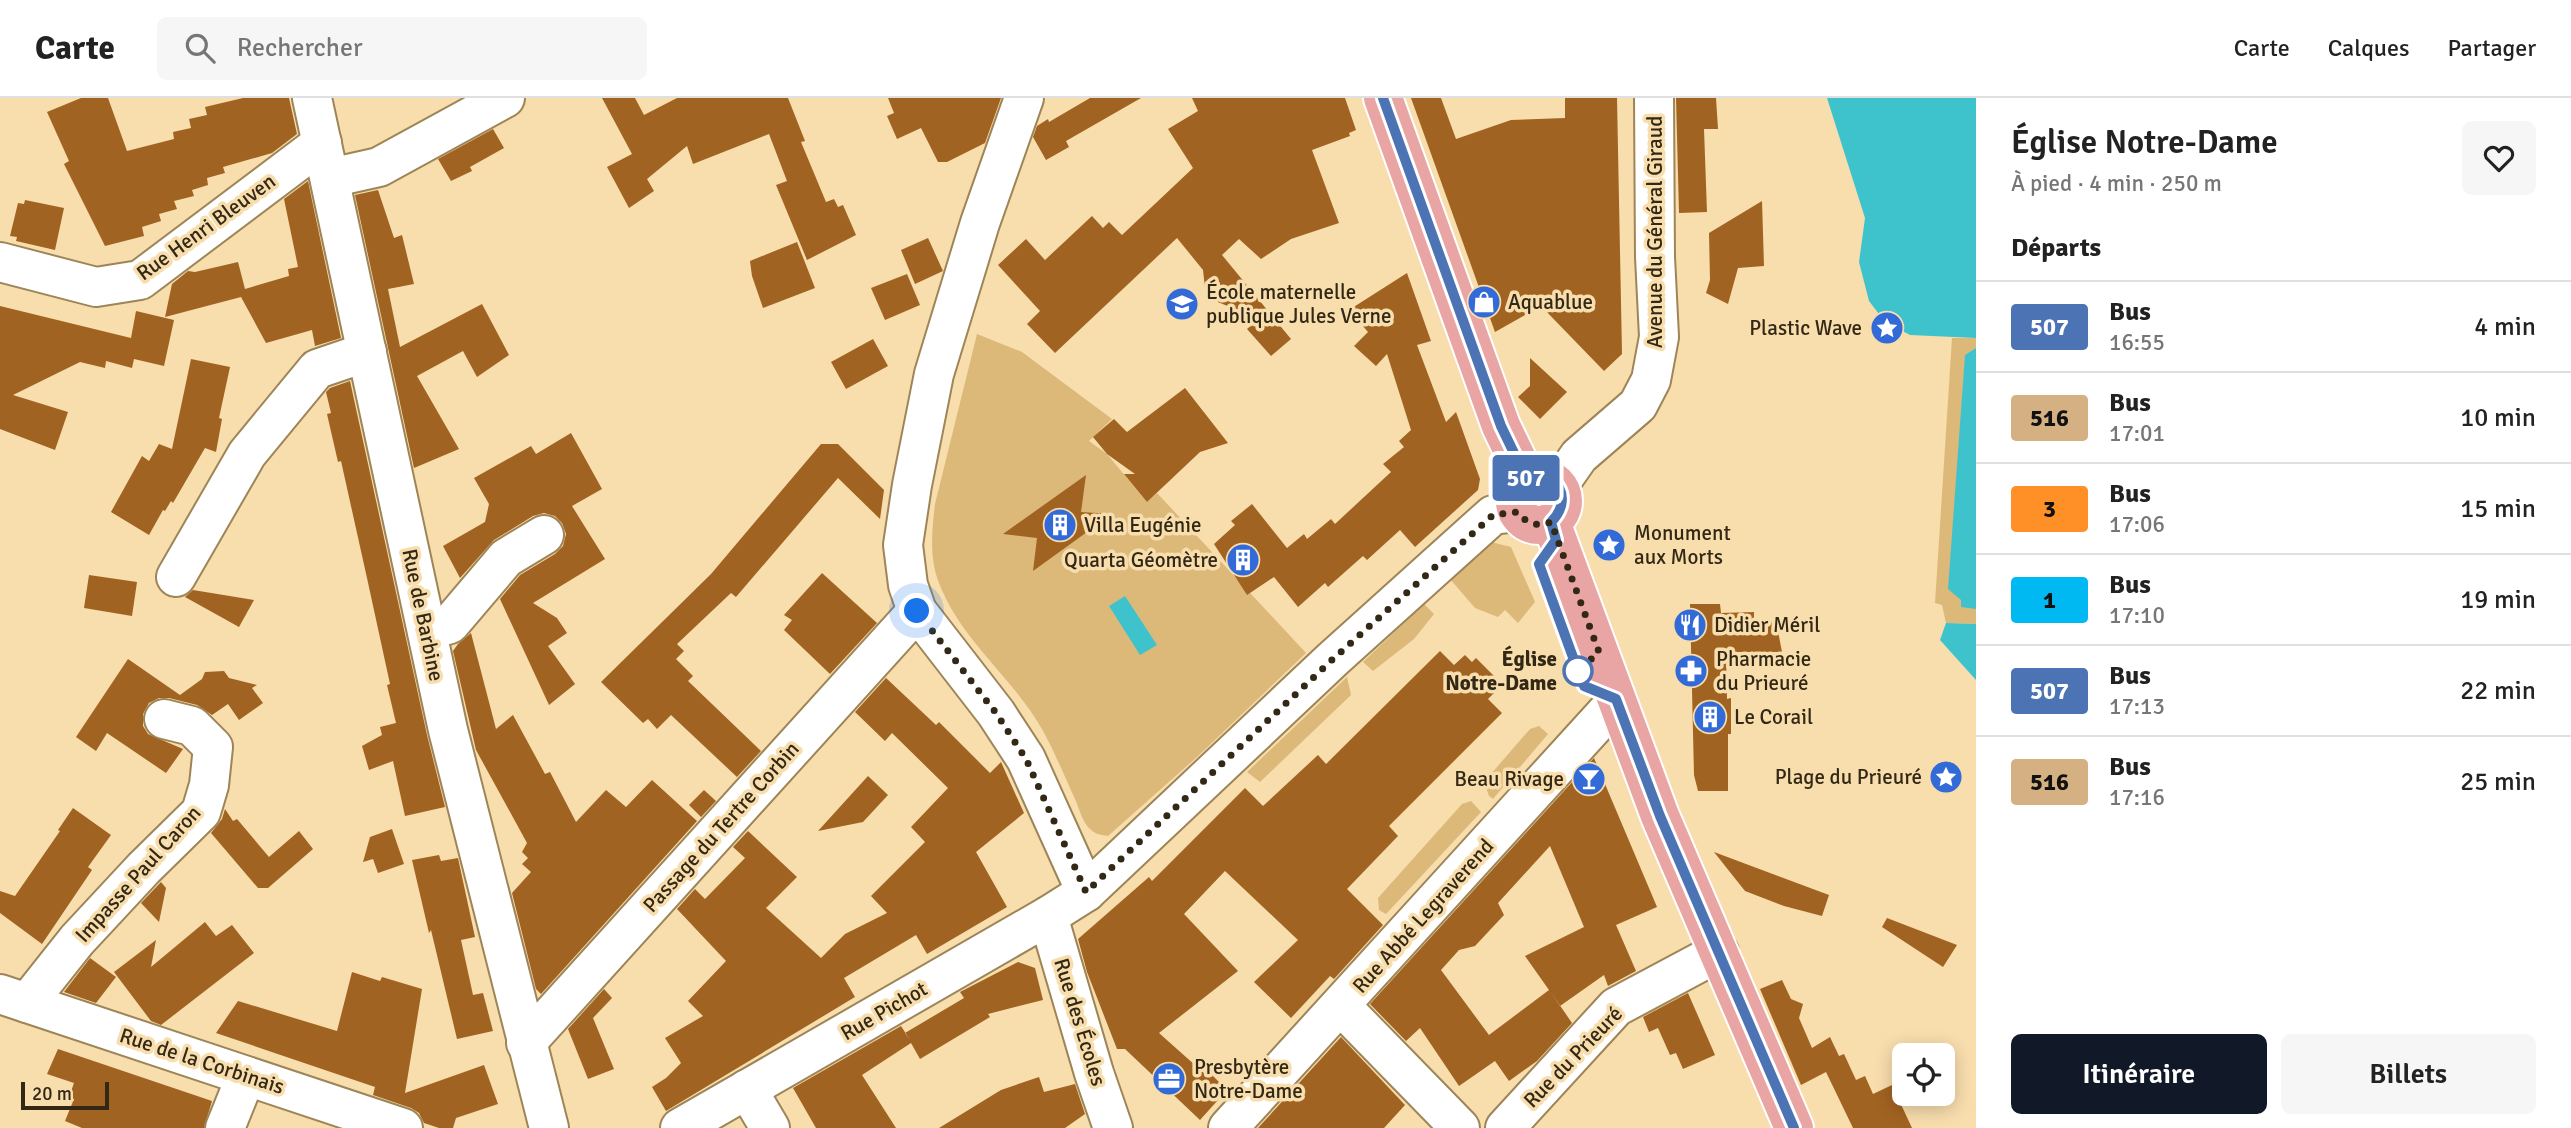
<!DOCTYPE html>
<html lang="fr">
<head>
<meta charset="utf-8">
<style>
  body { margin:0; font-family:Signika,sans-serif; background:#f6f6f6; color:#222; height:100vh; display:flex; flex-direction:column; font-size:26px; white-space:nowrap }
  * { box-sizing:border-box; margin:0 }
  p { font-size:23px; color:#767676 }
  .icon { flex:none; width:38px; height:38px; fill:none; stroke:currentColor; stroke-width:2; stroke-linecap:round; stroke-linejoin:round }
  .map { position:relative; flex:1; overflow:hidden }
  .drawer { display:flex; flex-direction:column; background:#fff; width:595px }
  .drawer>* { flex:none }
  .badge { padding:0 14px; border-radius:5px; font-size:24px; line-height:46px }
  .fabs { position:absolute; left:1892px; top:945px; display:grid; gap:14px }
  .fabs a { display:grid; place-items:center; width:63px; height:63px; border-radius:10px; background:#fff; box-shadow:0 4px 18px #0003; font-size:35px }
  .scale { position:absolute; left:21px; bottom:18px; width:88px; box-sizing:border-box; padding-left:7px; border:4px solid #322815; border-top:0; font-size:19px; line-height:24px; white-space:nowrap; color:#322815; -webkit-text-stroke:5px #f8ddad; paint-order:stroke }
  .you { position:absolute; width:35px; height:35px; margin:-18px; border:5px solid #fff; border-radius:50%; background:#1a73e8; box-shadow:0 0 0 10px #1a73e833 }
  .map>.badge { position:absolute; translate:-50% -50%; box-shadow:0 0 0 4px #fff }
  h2 { padding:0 35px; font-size:26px; line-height:63px }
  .round { display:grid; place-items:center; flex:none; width:74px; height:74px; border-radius:10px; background:#f6f6f6 }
  .headline { display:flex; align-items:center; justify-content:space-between; height:119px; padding:0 35px }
  h1 { font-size:33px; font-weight:600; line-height:52px }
  .action { display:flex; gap:14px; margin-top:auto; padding:14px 35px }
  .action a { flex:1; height:80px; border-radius:10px; background:#111827; color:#fff; font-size:28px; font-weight:600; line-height:80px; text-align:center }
  .action a+a { background:#f6f6f6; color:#222 }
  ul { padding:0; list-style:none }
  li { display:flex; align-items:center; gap:21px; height:91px; padding:0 35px; border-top:2px solid #e0e0e0 }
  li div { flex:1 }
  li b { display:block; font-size:26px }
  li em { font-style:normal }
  li .badge { min-width:77px; font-weight:700; text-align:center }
  header { display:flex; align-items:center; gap:42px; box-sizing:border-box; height:98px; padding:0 35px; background:#fff; border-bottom:2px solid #e0e0e0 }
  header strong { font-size:33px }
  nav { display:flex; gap:38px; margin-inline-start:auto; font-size:24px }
  .search { width:490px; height:63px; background:#f6f6f6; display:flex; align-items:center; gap:18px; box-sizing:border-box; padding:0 24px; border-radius:10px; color:#767676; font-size:26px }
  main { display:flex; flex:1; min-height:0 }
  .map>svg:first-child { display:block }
  .green { fill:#dcb979 }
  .water { fill:#3ec3cd }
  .building { fill:#a16321; fill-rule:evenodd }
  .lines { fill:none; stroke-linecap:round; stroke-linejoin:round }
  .minor-casing { stroke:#9d8557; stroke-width:42 }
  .major-casing { stroke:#fff; stroke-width:42 }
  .minor { stroke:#fff; stroke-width:38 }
  .major { stroke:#e9a5a4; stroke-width:38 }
  .line-casing { stroke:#fff; stroke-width:16 }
  .line { stroke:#4c74b5; stroke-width:10 }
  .walk { stroke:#322815; stroke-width:7; stroke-dasharray:0 12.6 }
  .stop-dot { fill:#fff; stroke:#4c74b5; stroke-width:3.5 }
  .labels { text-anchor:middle; stroke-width:7; stroke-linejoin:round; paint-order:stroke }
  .street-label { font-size:21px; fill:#322815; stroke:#f8ddad }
  .poi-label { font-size:21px; fill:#322815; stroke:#f8ddad; text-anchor:start }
  .stop-label { font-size:21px; font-weight:bold; fill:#322815; stroke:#f8ddad; text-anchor:end }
</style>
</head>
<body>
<header>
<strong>Carte</strong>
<div class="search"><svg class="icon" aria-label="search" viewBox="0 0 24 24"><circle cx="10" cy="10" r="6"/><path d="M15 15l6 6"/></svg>Rechercher</div>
<nav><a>Carte</a><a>Calques</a><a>Partager</a></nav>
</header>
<main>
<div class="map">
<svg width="1976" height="1030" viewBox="0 0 1976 1030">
  <rect width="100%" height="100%" fill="#f8ddad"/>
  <g class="green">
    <path d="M977,236L1022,254L1112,321L1089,343L1107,356L1147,404L1157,395L1306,555L1197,659L1108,738C1100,737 1095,736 1089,730C1082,723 1079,710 1075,701C1065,679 1055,655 1043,633C1014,580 961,543 939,485C929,460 932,432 935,406Z"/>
    <polygon points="1952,240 1976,240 1976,526 1946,525 1942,507 1935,505"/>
    <polygon points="1491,444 1511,449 1535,504 1518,525 1505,512 1498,519 1475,510 1450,481"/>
    <polygon points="1424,506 1434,516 1414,541 1373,573 1363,564"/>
    <polygon points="1347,579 1351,597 1260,684 1247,674"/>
    <polygon points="1539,628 1548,636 1493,701 1489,698 1484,684 1530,631"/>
    <polygon points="1471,703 1481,714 1386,816 1379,812 1378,800 1462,706"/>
  </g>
  <g class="water">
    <polygon points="1827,0 1976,0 1976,240 1910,237 1885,224 1869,203 1859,164 1865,120"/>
    <polygon points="1976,250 1976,511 1961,509 1961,502 1948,491 1965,257"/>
    <polygon points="1125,498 1157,547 1140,557 1109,508"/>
    <polygon points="1946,525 1976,526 1976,582 1940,542"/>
  </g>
  <g class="building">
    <polygon points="81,0 108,0 127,53 174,41 173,34 191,30 189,21 207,17 205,9 243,0 289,0 297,36 272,55 223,69 225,75 207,80 208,87 192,92 194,98 174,103 177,111 159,116 161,123 142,129 144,138 105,148 64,66 69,63 47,14"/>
    <polygon points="602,0 635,0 644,17 677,0 788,0 805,43 801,44 826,104 834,101 838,109 843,107 856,137 807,162 776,87 787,83 769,36 693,66 687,48 647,81 654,93 629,110 607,69 632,56"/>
    <polygon points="888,0 1001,0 985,45 947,64 938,64 921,30 897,41 887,18 894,15"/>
    <polygon points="1090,0 1141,0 1066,43 1069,49 1046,62 1033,39 1037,28 1048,21 1049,24"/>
    <polygon points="1192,0 1345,0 1356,32 1349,35 1350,38 1312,52 1339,125 1291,141 1261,161 1239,141 1222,157 1291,241 1271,258 1247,231 1259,221 1213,202 1205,190 1203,172 1177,140 1055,255 1027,226 1040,213 998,167 1026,141 1045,162 1092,118 1103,130 1109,124 1122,137 1193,70 1168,31 1198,13"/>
    <polygon points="1411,0 1441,0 1456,41 1511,22 1565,20 1565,0 1617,0 1622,256 1604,273 1541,208 1495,234"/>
    <polygon points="1676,0 1716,0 1718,31 1704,31 1707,114 1679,115"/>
    <polygon points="493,31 504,50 470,69 472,73 451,83 438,61"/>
    <polygon points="308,83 341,240 315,248 312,232 266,245 241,199 165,219 172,186 188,173 195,174 238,164 245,191 289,178 288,171 298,169 284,101"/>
    <polygon points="378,92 394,140 402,137 414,186 388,191 400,249 482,206 509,257 477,279 463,253 417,278 459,351 414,370 355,97"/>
    <polygon points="25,102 64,110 55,152 16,143 17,139 10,138 18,105 24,106"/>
    <polygon points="1762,103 1764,168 1738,170 1728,206 1706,195 1710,182 1709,135"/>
    <polygon points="928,140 943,173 915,186 901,152"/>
    <polygon points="797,144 815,190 763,210 752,178 750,163"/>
    <polygon points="1407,175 1431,243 1417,247 1446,324 1456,314 1480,381 1478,392 1415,449 1400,432 1367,462 1363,458 1328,489 1325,485 1298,509 1274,479 1247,497 1214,446 1235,427 1231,423 1252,406 1287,450 1304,436 1307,441 1331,421 1335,426 1391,374 1383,366 1404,349 1399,343 1411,332 1387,256 1376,268 1354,248 1368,234 1349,212"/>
    <polygon points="907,176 920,207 885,222 871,190"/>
    <polygon points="0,208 131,240 136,213 174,222 164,268 134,261 132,270 106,263 105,270 80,264 13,297 68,314 55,352 0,331"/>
    <polygon points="873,241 888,268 846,291 831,264"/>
    <polygon points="1530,260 1567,294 1540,321 1518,299 1530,288"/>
    <polygon points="191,261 230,269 219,320 222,321 216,354 205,350 173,405 171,403 165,413 163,412 149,437 111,414 142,358 149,363 159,346 172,351"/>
    <polygon points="350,283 427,637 445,709 405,718 393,663 369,672 362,648 382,637 380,629 396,625 387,587 390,586 367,480 341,363 338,364 327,316 331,315 326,294 330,290"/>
    <polygon points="1185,290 1228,345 1200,354 1147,404 1124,376 1135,376 1107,356 1093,339 1114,321 1127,334"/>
    <polygon points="571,335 602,391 572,408 605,461 533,505 557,520 567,535 548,548 575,586 549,607 500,501 520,477 555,456 563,448 566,436 562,425 555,418 544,415 533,418 494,442 460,480 443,448 485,424 489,406 474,380 531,348 536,356"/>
    <polygon points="821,346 838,346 884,392 880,421 838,380 736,499 731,495 677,546 684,553 676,561 693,578 688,583 761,653 737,679 671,617 657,631 648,621 643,625 601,584 711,476"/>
    <polygon points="1086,377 1081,414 1112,416 1033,473 1037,440 1003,436"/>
    <polygon points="822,475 877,525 830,576 784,532 792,522 784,517"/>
    <polygon points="89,477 137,484 132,518 84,510"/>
    <polygon points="193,492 254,502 239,529 185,499"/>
    <polygon points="1690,506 1720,506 1721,515 1754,514 1754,526 1776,523 1782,554 1726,554 1727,601 1731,600 1731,636 1728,636 1728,693 1698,693 1694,677"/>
    <polygon points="471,535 496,631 513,617 545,676 550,674 576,724 606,692 626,709 652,682 697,723 541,896 536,891 512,795 531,774 522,766 528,760 522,754 527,745 476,652 453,553 458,546"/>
    <polygon points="1440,553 1454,567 1465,557 1472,564 1476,560 1495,579 1490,583 1498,591 1488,601 1502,615 1389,728 1398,738 1347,791 1383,827 1334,881 1330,878 1291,920 1254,884 1298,842 1225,773 1184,816 1238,873 1159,935 1205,976 1208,973 1227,992 1200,1022 1125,951 1117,951 1087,874 1078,841 1149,779 1152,783 1245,690 1263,708 1318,657 1326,666"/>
    <polygon points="128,561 180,597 202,581 205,574 224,573 229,580 257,587 252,590 263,605 239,622 228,606 212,617 197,607 169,600 159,600 149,605 143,616 143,628 148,636 183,651 166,675 107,635 96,653 76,639"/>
    <polygon points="886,580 936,627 939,624 990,675 1001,664 1024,715 976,754 1007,809 927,856 916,837 844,880 855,899 666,1013 652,989 666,980 681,965 665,940 703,918 688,903 726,863 677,811 695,791 705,801 745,760 733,749 748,733 797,779 766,810 821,860 845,836 887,815 871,798 925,744 911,729 948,690 892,635 885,643 855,614"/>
    <path d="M1594,660L1657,809L1616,827L1636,873L1608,888L1604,877L1560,908L1550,893L1572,925L1537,963L1509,983L1495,963L1459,988L1420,930L1406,943L1370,906ZM1550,748L1584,829L1525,858L1549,892L1489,937L1441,872L1459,852L1475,848L1504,817L1498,805Z"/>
    <polygon points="868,678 888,697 863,724 818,733"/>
    <polygon points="704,692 716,703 701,719 689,707"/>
    <polygon points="73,710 111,737 88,769 92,772 42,846 0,815 0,793 15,798 60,733 58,732"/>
    <polygon points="225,711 233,723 237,721 269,759 299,733 313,751 268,790 258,790 211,735 222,721"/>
    <polygon points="392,731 404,766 378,775 373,761 363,764 370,739"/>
    <polygon points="1714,754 1829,797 1822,818 1784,808 1745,793"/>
    <polygon points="439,757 441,763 458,760 475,839 461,842 473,897 483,895 493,933 457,941 431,832 429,835 412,762"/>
    <polygon points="161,784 166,790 159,824 141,805"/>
    <polygon points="1887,820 1957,847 1943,869 1882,829"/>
    <polygon points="205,824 216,838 232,827 254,855 161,927 151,923 114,874 156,842 151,869"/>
    <polygon points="90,860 116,879 96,905 64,894"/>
    <polygon points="1018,864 1035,870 1043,902 988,916 990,919 920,961 911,945 862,977 896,1030 816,1030 793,990 901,928 910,942 905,935 964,900 960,894"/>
    <polygon points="352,874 380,883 382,879 422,891 405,995 484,967 498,1006 456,1020 453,1030 439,1030 424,1025 419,1015 411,1010 373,997 375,989 216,935 238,903 337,933"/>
    <polygon points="1782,882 1791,901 1803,906 1799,920 1812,950 1830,939 1839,958 1844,956 1856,982 1865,978 1873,996 1892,987 1912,1030 1853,1030 1826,974 1801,987 1760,891"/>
    <polygon points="604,891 612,900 593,920 614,971 588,981 568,931"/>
    <polygon points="1688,895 1715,957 1683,971 1676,955 1670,957 1658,930 1649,934 1643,919"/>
    <polygon points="1341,939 1405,1007 1384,1030 1258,1030"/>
    <polygon points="58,951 212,1003 204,1030 82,1030 65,1023 74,1001 69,999 74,985 47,976"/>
    <polygon points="1039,979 1044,994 1075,986 1085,1016 1065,1030 939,1030 1001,992"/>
  </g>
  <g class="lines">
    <defs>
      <g id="minor">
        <polyline points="312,0 448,632 549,1030"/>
        <polyline points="1024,0 980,125 934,276 912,387 903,447 908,487 917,513 996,615 1026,661 1086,794"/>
        <polyline points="330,80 379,69 505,0"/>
        <polyline points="0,164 96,189 140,182 322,45"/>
        <polyline points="1558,388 1579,358 1638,307 1651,282 1659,239 1655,159 1654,0"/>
        <polyline points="176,479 247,356 317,271 367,254"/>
        <polyline points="427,533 450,526 506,460 544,437"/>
        <polyline points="1048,818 1094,975 1113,1030"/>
        <polyline points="0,896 403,1030"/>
        <polyline points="27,905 77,842 144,770 201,714 209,687 213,649 192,628 164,621"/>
        <polyline points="1341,908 1460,1030"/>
        <polyline points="526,945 917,513"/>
        <polyline points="747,991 770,1030"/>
        <polyline points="225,1030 246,978"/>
        <polyline points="680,1030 1048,818 1086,794 1333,561 1493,417 1517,414"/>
        <polyline points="1228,1030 1616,604"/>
        <polyline points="1505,1030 1616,909 1719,854"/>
      </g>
      <g id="major">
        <polyline points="1383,0 1501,328 1527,382"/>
        <circle cx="1539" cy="403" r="24"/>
        <polyline points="1551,424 1660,718 1794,1030"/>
      </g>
    </defs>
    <use href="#minor" class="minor-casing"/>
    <use href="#major" class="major-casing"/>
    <use href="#minor" class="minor"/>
    <use href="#major" class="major"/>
  </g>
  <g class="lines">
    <defs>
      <path id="line" d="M1383,0L1501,328L1527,382C1558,370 1574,402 1551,424L1556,442L1539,466L1578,573L1584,588L1616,601L1660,718L1794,1030"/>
    </defs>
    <use href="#line" class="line-casing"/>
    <use href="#line" class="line"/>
    <path class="walk" d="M917,513L996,615L1026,661L1086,794L1333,561L1493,417L1517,414C1527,426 1537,429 1551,424L1599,554L1578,573"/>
  </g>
  <defs>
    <symbol id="shop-disc" viewBox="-11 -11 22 22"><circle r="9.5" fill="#326ad8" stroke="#f8ddad"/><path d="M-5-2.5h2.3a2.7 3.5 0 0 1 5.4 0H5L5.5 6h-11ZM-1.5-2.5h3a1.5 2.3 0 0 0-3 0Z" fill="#fff"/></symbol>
    <symbol id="school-disc" viewBox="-11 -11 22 22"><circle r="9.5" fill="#326ad8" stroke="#f8ddad"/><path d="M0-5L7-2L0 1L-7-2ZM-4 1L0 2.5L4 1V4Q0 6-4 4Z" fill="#fff"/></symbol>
    <symbol id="sight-disc" viewBox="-11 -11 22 22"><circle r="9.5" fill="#326ad8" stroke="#f8ddad"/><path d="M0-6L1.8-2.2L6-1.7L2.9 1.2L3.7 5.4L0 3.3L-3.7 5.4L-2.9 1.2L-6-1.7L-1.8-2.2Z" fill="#fff"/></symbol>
    <symbol id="building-disc" viewBox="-11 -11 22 22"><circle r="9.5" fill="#326ad8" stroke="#f8ddad"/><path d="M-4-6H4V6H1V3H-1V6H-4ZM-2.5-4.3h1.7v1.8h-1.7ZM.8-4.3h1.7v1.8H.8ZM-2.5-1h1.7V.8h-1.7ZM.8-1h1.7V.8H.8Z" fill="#fff"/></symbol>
    <symbol id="restaurant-disc" viewBox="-11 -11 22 22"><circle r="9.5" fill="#326ad8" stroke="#f8ddad"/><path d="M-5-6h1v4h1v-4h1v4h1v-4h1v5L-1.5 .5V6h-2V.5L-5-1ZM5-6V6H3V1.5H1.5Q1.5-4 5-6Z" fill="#fff"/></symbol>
    <symbol id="pharmacy-disc" viewBox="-11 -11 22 22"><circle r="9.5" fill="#326ad8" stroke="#f8ddad"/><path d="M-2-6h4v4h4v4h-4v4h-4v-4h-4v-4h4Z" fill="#fff"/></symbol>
    <symbol id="bar-disc" viewBox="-11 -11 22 22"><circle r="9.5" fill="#326ad8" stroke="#f8ddad"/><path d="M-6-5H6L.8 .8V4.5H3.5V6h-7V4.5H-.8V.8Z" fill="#fff"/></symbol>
    <symbol id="office-disc" viewBox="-11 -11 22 22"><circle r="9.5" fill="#326ad8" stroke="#f8ddad"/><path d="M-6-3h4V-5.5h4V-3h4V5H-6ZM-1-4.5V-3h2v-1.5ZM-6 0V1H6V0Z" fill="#fff"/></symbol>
  </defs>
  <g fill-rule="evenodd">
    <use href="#shop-disc" x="1465" y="185" width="38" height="38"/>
    <use href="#school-disc" x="1163" y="187" width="38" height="38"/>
    <use href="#sight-disc" x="1868" y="211" width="38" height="38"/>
    <use href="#building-disc" x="1041" y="408" width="38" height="38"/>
    <use href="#sight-disc" x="1590" y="428" width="38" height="38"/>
    <use href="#building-disc" x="1224" y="443" width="38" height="38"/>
    <use href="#restaurant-disc" x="1671" y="508" width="38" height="38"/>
    <use href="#pharmacy-disc" x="1672" y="554" width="38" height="38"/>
    <use href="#building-disc" x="1691" y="600" width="38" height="38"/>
    <use href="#sight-disc" x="1927" y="660" width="38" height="38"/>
    <use href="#bar-disc" x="1570" y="662" width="38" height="38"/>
    <use href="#office-disc" x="1150" y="962" width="38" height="38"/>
  </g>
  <circle class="stop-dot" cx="1578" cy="573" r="14"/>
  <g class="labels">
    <g class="street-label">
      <text transform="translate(206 129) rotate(-36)" y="7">Rue Henri Bleuven</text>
      <text transform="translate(1655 134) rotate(-90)" y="7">Avenue du Général Giraud</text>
      <text transform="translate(423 517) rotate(78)" y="7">Rue de Barbine</text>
      <text transform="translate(721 729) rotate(-48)" y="7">Passage du Tertre Corbin</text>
      <text transform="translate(138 776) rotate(-48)" y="7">Impasse Paul Caron</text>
      <text transform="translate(1423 818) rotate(-48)" y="7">Rue Abbé Legraverend</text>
      <text transform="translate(884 913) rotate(-30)" y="7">Rue Pichot</text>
      <text transform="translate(1080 924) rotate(73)" y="7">Rue des Écoles</text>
      <text transform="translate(1573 959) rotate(-46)" y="7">Rue du Prieuré</text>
      <text transform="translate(202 963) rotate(18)" y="7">Rue de la Corbinais</text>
    </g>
    <g class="poi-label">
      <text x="1206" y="201">École maternelle<tspan x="1206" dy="24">publique Jules Verne</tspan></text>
      <text x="1508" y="211">Aquablue</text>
      <text x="1862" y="237" text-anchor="end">Plastic Wave</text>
      <text x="1084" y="434">Villa Eugénie</text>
      <text x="1634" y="442">Monument<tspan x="1634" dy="24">aux Morts</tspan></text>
      <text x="1218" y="469" text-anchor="end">Quarta Géomètre</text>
      <text x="1714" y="534">Didier Méril</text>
      <text x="1716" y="568">Pharmacie<tspan x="1716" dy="24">du Prieuré</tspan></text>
      <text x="1734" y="626">Le Corail</text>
      <text x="1922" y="686" text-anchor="end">Plage du Prieuré</text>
      <text x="1564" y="688" text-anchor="end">Beau Rivage</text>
      <text x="1194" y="976">Presbytère<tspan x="1194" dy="24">Notre-Dame</tspan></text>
    </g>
    <g class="stop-label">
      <text x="1557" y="568">Église<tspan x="1557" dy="24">Notre-Dame</tspan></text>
    </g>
  </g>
</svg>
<div class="fabs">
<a><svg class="icon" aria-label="locate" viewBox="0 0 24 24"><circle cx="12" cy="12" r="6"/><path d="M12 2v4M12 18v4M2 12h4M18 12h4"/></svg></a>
</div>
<div class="scale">20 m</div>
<div class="you" style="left:917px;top:513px"></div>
<b class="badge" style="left:1526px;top:380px;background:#4c74b5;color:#fff">507</b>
</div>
<section class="drawer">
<div class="headline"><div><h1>Église Notre-Dame</h1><p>À pied · 4 min · 250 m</p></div><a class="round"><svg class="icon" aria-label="heart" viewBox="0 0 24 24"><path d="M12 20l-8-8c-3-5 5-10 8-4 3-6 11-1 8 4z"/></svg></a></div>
<h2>Départs</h2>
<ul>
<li><span class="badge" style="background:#4c74b5;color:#fff">507</span><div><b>Bus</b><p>16:55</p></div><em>4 min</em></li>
<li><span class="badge" style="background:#d5b082;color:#111">516</span><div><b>Bus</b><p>17:01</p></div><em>10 min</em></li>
<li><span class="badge" style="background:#ff9027;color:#111">3</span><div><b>Bus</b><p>17:06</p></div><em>15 min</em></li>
<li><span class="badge" style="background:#00b9f2;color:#111">1</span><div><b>Bus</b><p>17:10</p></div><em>19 min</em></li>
<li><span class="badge" style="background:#4c74b5;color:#fff">507</span><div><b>Bus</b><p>17:13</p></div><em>22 min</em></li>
<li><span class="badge" style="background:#d5b082;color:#111">516</span><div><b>Bus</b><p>17:16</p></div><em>25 min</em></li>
</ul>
<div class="action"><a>Itinéraire</a><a>Billets</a></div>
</section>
</main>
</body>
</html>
